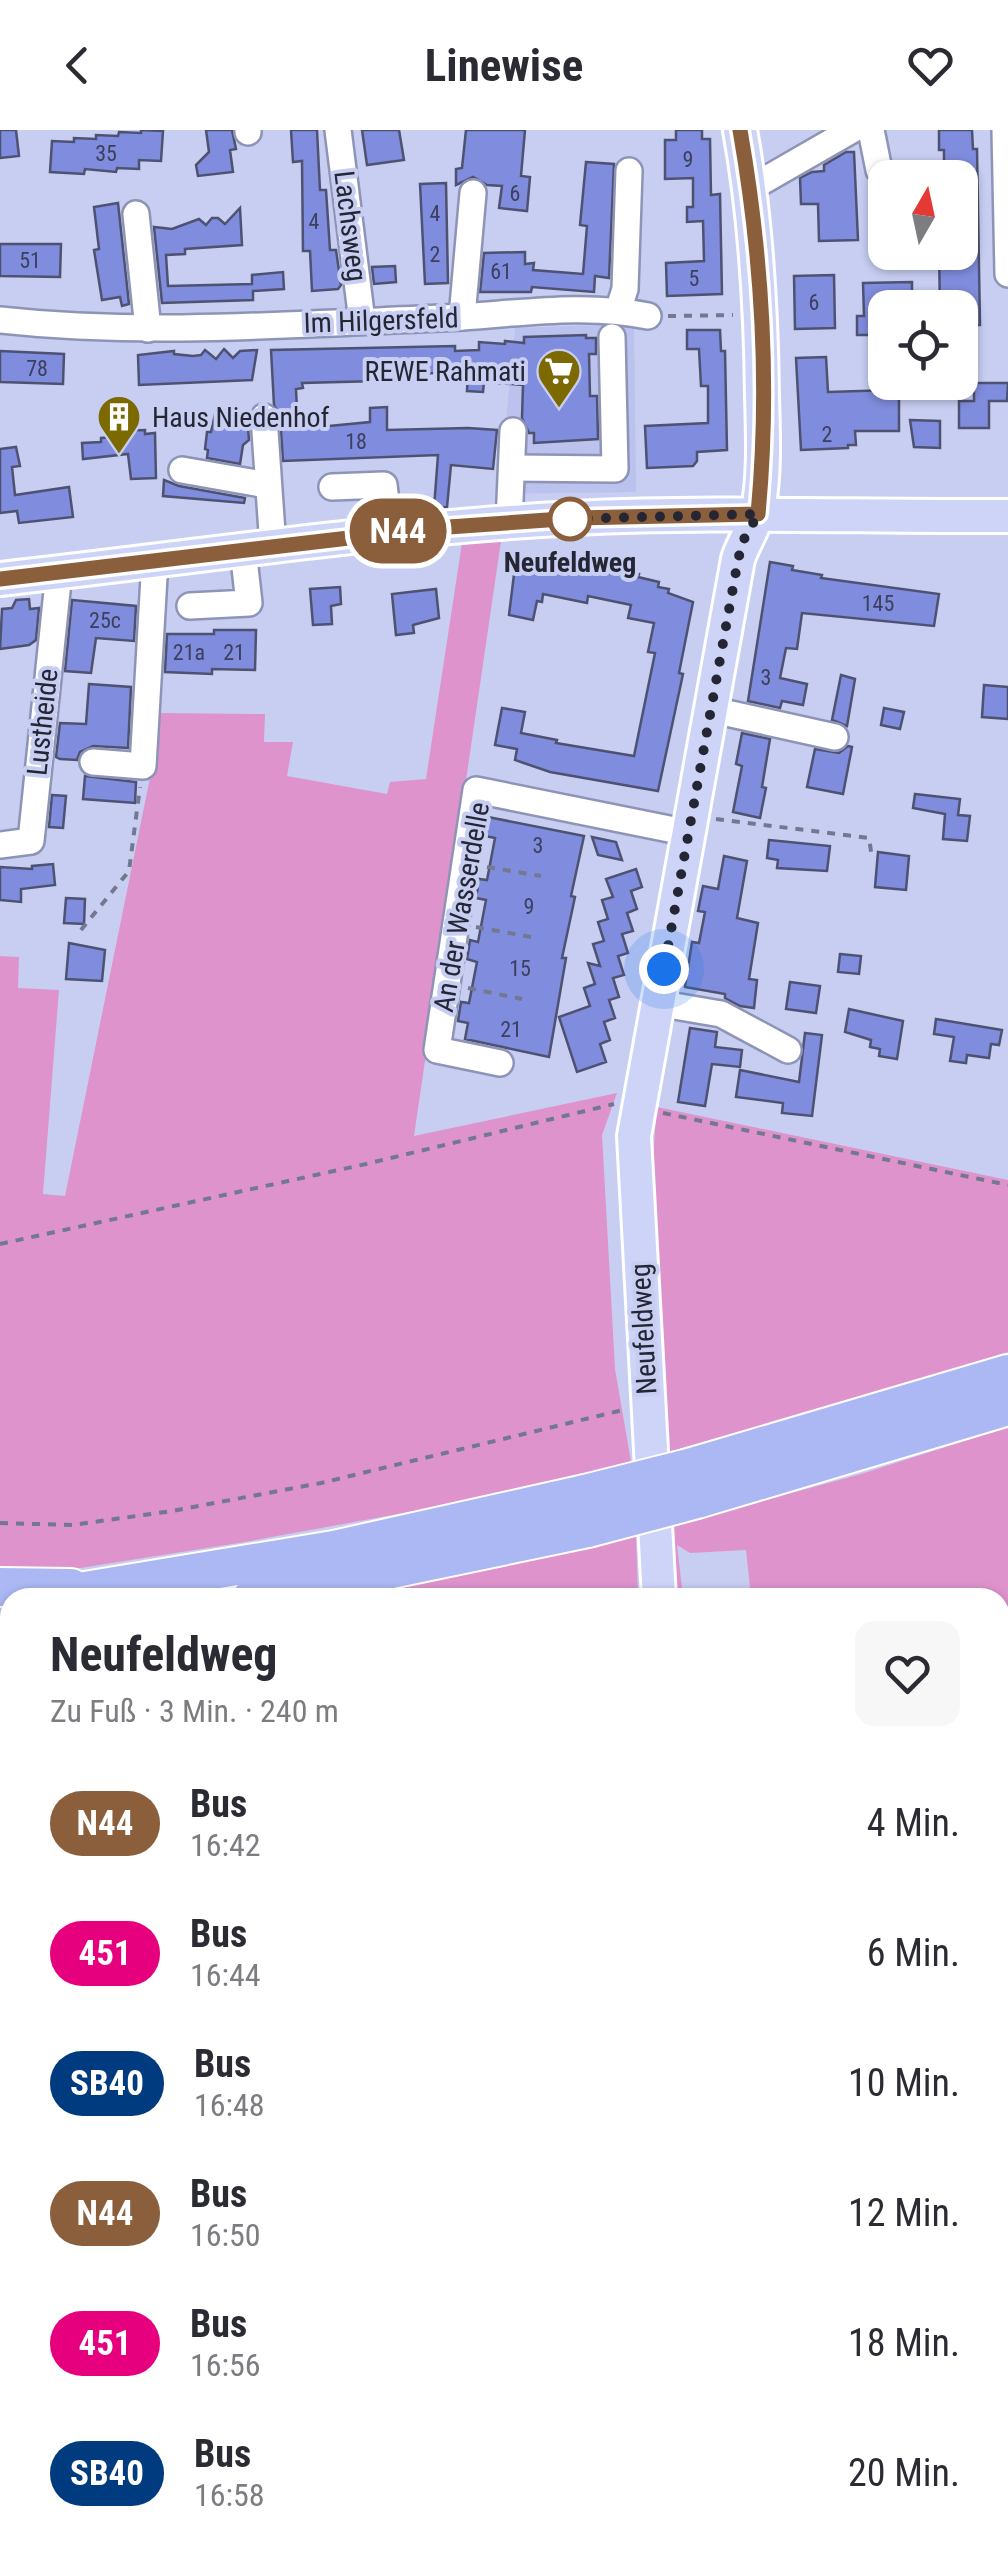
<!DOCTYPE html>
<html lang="de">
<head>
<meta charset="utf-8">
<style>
  body { margin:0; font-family:"Roboto Condensed",sans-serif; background:#f7f7f7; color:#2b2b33; height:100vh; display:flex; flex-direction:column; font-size:38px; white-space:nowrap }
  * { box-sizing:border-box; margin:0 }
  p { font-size:32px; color:#7c7c81 }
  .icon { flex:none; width:55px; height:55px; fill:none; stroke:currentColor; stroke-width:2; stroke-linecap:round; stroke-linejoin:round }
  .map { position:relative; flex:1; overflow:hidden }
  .drawer { position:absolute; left:0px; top:1458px; width:1010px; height:972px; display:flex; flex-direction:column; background:#fff; border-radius:30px 30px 0 0; box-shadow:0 2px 8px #0004 }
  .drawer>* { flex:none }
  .badge { padding:0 20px; border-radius:32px; font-size:35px; line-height:65px }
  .needle { width:65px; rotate:9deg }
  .buttons { position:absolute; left:868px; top:30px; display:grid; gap:20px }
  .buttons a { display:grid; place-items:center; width:110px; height:110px; border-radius:20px; background:#fff; box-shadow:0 2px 8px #0004; font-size:50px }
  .you { position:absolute; width:50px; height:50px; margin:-25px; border:8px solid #fff; border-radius:50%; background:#1a73e8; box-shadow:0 0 0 15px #1a73e833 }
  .map>.badge { position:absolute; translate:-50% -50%; box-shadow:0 0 0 5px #fff }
  .round { display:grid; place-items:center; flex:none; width:105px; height:105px; border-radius:20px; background:#f7f7f7 }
  .head { display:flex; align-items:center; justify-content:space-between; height:170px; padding:0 50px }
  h1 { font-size:48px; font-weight:700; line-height:75px }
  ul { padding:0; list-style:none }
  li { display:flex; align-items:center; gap:30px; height:130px; padding:0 50px }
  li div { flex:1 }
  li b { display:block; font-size:38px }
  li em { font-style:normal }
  li .badge { min-width:110px; font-weight:700; text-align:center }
  header { display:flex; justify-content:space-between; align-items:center; height:130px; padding:0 50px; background:#fff; font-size:45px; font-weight:700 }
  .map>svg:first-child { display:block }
  .built { fill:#bac2ed }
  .green { fill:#df93cc }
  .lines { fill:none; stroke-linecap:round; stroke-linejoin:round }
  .stream { stroke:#29704f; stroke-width:5 }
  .building { fill:#808cdd; stroke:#4d5271; stroke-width:2.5 }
  .minor-casing { stroke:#8e94b6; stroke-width:30 }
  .major-casing { stroke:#fff; stroke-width:38 }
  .highway-casing { stroke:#fff; stroke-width:42 }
  .path { stroke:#737790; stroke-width:4; stroke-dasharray:8 8; stroke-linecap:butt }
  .minor { stroke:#fff; stroke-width:25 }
  .major { stroke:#cdd4f8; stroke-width:32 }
  .highway { stroke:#acb8f4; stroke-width:38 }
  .highway-bridge-casing { stroke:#fff; stroke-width:42; stroke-linecap:butt }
  .highway-bridge { stroke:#acb8f4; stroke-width:38 }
  .line-casing { stroke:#fff; stroke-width:22 }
  .line { stroke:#8b5e3c; stroke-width:15 }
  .walk { stroke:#242634; stroke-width:10; stroke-dasharray:0 18 }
  .stop-dot { fill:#fff; stroke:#8b5e3c; stroke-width:5 }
  .labels { text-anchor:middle; stroke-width:8; stroke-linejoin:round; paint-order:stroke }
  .number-label { font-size:22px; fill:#3b405e }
  .street-label { font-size:28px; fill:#242634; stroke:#c7cef2 }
  .poi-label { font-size:28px; fill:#242634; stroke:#c7cef2; text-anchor:end }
  .stop-label { font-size:28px; font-weight:bold; fill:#242634; stroke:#c7cef2 }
</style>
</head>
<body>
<header><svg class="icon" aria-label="back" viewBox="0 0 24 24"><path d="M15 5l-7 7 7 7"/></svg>Linewise<svg class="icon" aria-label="heart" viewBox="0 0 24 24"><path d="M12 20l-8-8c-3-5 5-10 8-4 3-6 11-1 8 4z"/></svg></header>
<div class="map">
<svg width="1008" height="2429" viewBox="0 0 1008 2429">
  <rect width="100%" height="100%" fill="#c7cef2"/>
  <polygon class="built" points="634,194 636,362 499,364 515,198"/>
  <g class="green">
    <polygon points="501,411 414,1006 617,963 602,1005 615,1239 631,1332 474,1370 245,1412 55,1442 0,1447 0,826 19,827 18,858 59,860 43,1064 65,1066 152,638 154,583 265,584 264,612 293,612 287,646 387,664 390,652 426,649 462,413"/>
    <polygon points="657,977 1008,1050 1008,1222 896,1258 664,1323 651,1050"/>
    <polygon points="1008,1297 1008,2006 1000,2011 1000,1468 751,1467 746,1420 690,1423 677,1415 683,1467 669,1467 665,1398 861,1344"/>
    <polygon points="636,1405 638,1467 356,1468 392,1458"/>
    <polygon points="10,1537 10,2119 0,2124 0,1539"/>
    <polygon points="1008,2086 1008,2429 499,2429 513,2420 1000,2420 1000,2092"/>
    <polygon points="39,2420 140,2420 122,2429 15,2429 14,2426"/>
    <polygon points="256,2420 371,2420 359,2429 257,2429"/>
  </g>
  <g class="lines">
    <g class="stream">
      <polyline points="0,1962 10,1960"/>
      <polyline points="10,2022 10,2045"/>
      <polyline points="1000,2289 1008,2291"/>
      <polyline points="0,2308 10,2301"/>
    </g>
  </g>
  <g class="building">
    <polygon points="0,0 16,0 19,26 0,28"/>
    <polygon points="141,0 163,1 161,31 139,30 139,39 117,38 116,42 85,39 84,44 50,42 52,11 74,12 74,8 96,9 96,5 118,6 119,2 141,3"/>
    <polygon points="206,0 232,0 236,19 230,20 233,42 198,46 196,35 209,22"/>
    <polygon points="291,0 317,0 320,60 326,60 330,120 336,120 341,155 338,159 312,161 310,121 303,121 302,31 293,32"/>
    <polygon points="362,0 399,0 404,30 367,35"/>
    <polygon points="466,0 525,0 521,46 530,47 527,81 499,78 502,56 487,55 473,47 456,55 456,39 462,38"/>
    <polygon points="676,0 702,0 702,9 710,9 711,65 720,64 722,164 667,166 666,133 704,131 703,91 687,92 687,77 693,77 693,48 665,49 665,10 676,10"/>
    <polygon points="939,0 972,0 973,19 977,19 980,195 960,195 960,178 940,178 939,122 960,122 960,48 944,48 944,20 939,20"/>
    <polygon points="846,22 854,22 858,110 819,111 818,74 801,74 800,48 812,42 824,41 824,35"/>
    <polygon points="586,32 614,34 609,148 595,146 594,162 532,157 531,162 480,162 484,123 525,122 525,134 534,133 533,140 583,144 587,96 580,95"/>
    <polygon points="446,53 448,153 425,154 420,54"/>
    <polygon points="118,73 129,174 122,176 120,167 102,170 94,120 99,119 94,77"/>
    <polygon points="240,78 242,115 185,119 185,124 166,125 168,156 252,154 252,145 283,142 284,159 253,161 253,170 162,173 154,97 172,99 199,89 206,95 212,88 218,88 225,94"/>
    <polygon points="0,114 61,114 60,147 0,146"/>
    <polygon points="395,136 396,152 374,154 372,137"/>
    <polygon points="834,145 835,198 795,199 794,146"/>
    <polygon points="912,152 912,178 878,178 878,205 857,205 857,186 864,186 863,153"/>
    <polygon points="687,200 720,200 721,221 725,221 727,320 697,322 697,331 693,336 647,338 645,296 708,293 708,256 701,256 699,219 687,219"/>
    <polygon points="586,205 586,208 596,208 596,224 589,224 590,266 597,266 598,309 534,313 534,303 529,303 522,288 523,255 484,252 483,262 467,261 468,242 378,245 378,251 302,253 303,258 296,259 298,299 370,292 370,278 387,277 387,300 468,298 497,300 493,339 451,335 447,377 434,378 438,325 283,331 280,286 274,275 271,220 455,216 455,221 479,220 479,212 505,214 505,211 524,213 524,207"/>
    <polygon points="224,219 233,228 240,221 257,220 252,250 139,255 138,225 174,221 174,224 193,226 201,225 205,220 216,229"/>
    <polygon points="0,221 64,224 63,254 0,252"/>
    <polygon points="826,227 828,262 891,260 891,268 899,268 899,301 855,301 856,315 848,315 848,318 801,320 796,228"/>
    <polygon points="974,253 1008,253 1007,271 989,271 989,298 959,298 959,271 974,271"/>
    <polygon points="216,280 246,285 244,297 248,298 249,310 243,315 240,334 207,328 208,320 205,319 207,302 211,302"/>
    <polygon points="910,290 940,291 940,318 914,317"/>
    <polygon points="145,300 145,304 155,303 156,348 131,349 128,324 83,329 82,313 101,312 101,308 114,307 114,301"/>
    <polygon points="16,317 20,336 12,337 15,365 69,357 73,387 19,393 17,381 0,383 0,319"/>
    <polygon points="164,350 179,356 245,368 244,373 163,366"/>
    <polygon points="532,432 564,438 564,434 609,443 609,439 639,444 638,447 659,452 658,457 669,459 668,463 693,472 679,543 683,544 658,661 550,642 515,630 517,619 495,615 502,578 525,582 521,603 557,610 556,613 634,626 655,523 648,522 654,493 628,488 631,475 588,466 587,473 543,464 542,472 537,471 533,490 509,485 515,436 531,439"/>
    <polygon points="770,432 793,436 792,440 822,445 821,448 939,464 934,496 802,483 797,519 786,518 780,548 807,554 803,575 782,571 780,578 748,571"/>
    <polygon points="340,457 341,474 331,476 332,494 313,495 310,459"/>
    <polygon points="436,459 439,488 413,495 414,503 396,505 392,464"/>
    <polygon points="29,469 30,479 39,478 36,510 29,515 0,519 2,479 12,478 16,470"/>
    <polygon points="72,470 136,476 134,511 96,508 91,543 65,541"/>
    <polygon points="214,500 256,500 255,540 212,539 212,544 165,542 167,504 214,504"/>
    <polygon points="841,545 855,549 847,596 832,590"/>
    <polygon points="89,554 131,557 128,618 93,616 80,622 77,630 60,629 56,627 60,593 86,594"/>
    <polygon points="984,555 1008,557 1008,589 982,587"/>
    <polygon points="884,578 904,582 900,599 881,595"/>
    <polygon points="742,603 770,609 762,657 766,658 760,688 733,682 742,636 736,634"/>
    <polygon points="848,616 852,617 843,664 807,657 815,619 839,623"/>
    <polygon points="85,646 136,652 135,673 83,669"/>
    <polygon points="915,664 960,669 958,685 970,686 967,711 943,709 945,684 913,678"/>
    <polygon points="52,665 66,666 63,698 49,697"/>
    <polygon points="488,687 584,706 571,766 575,767 562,828 566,828 549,927 465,909 468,893 458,891 461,872 469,873 477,832 467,829 470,810 478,812 486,770 476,768 479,749 487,750 495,708 485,706"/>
    <polygon points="592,707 616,712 622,730 598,725"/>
    <polygon points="769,710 830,716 827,741 777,738 778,730 767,728"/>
    <polygon points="878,722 909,726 906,760 875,757"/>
    <polygon points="724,726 747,731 737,788 758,793 749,849 757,850 754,878 740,876 725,868 725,864 685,857 692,812 699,813 705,782 698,781 703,756 718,759"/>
    <polygon points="53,734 55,755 21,759 21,772 0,770 0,737 32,739 32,736"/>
    <polygon points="636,739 642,757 631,761 637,779 627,783 633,801 622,804 628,823 618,826 624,845 613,848 619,867 609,870 615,888 604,892 610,910 600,914 606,932 577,942 559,887 590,876 584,858 595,854 588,833 600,836 593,814 604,811 598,792 608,789 602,770 613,767 606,749"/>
    <polygon points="66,768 85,769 84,794 64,793"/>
    <polygon points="69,813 105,820 102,851 66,849"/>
    <polygon points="840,824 861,826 859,844 838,842"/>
    <polygon points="790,852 820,856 816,883 786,879"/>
    <polygon points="849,879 903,891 897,929 879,926 880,919 870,917 871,910 845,902"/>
    <polygon points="936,889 1002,900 999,915 991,914 989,928 967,925 966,933 950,931 954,907 934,904"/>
    <polygon points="690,898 717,902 715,917 742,920 740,937 712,934 705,976 678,972"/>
    <polygon points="805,903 822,905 812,986 782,983 783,973 736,967 740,940 799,952"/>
  </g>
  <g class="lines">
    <defs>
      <g id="minor">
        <polyline points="338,0 362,191"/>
        <polyline points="871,0 879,40"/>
        <polyline points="1005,0 1008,144"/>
        <polyline points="248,2 248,0"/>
        <polyline points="751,58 852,0"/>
        <polyline points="136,84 148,199"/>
        <polyline points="618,181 625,159 629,41"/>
        <polyline points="462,187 473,63"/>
        <path d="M0,190C147,206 296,194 443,188C510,185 582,172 648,186"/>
        <polyline points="264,287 273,417"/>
        <polyline points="512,338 615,339 612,207"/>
        <polyline points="182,340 267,355"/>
        <polyline points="332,357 384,355 390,402"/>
        <polyline points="509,393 513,301"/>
        <polyline points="190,476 249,473 243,420"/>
        <polyline points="713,580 835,607"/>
        <polyline points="93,632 143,636 155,430"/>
        <polyline points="0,715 31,711 59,442"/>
        <polyline points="657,873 721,884 788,920"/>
        <polyline points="500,933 437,920 476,660 689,703"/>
      </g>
      <g id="major">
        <path d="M0,449C191,428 382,398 575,388C719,381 864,387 1008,386"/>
        <path d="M659,1468L634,1006L738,429C743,413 755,397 758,380C765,343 763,304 762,266C761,176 756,88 740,0"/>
        <polyline points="1000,2025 1008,2019"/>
        <polyline points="396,2429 409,2420"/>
      </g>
      <g id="highway">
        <polyline points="689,1338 1008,1244"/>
        <polyline points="697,1369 1008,1276"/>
        <polyline points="0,1457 71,1458"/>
        <polyline points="43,1468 334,1420 585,1364"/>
        <polyline points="252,1468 588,1398"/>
        <polyline points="0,1524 10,1521"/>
      </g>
    </defs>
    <use href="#minor" class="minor-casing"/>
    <use href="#major" class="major-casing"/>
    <use href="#highway" class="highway-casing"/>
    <g class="path">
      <polyline points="668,186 733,185"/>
      <polyline points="716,689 869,708 872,728"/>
      <polyline points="487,737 541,746"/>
      <polyline points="476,797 531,807"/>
      <polyline points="81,800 129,741 140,657"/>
      <polyline points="468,858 522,869"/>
      <polyline points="663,983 1008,1055"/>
      <polyline points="0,1114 366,1034 614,974"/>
      <polyline points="0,1393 72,1395 172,1381 321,1353 623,1280"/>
      <polyline points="1000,1656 1008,1657"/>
      <polyline points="0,1736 10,1733"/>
      <polyline points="0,2070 10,2077"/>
      <polyline points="0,2208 9,2218 0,2225"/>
      <polyline points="433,2426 443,2420"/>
    </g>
    <use href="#minor" class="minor"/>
    <use href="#major" class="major"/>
    <use href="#highway" class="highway"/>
    <defs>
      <g id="highway-bridge">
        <polyline points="585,1364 689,1338"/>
        <polyline points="588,1398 697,1369"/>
      </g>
    </defs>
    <use href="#highway-bridge" class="highway-bridge-casing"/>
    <use href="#highway-bridge" class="highway-bridge"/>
  </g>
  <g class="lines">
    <defs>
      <path id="line" d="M0,449L434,398L576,388L758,384C770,257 762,126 740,0"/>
    </defs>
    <use href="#line" class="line-casing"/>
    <use href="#line" class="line"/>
    <polyline class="walk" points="570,389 758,384 743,411 738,430 664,839"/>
  </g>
  <defs>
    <symbol id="supermarket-pin" viewBox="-11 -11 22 30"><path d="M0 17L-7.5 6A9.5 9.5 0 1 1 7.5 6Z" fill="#7c6900" stroke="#c7cef2"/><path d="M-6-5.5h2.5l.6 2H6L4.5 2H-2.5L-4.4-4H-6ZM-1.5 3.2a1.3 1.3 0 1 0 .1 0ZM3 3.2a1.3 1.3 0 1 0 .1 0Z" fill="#fff"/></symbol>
    <symbol id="building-pin" viewBox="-11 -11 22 30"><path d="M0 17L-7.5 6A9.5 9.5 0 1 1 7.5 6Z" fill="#7c6900" stroke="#c7cef2"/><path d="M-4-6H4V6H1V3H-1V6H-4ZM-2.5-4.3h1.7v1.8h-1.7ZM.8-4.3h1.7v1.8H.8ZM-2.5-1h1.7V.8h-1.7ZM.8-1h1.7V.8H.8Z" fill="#fff"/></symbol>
  </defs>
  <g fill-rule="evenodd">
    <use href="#supermarket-pin" x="534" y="216" width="50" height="68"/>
    <use href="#building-pin" x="94" y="262" width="50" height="68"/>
  </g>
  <circle class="stop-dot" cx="570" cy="389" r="20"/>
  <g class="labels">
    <g class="number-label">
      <text x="106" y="31">35</text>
      <text x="688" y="37">9</text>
      <text x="515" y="71">6</text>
      <text x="435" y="91">4</text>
      <text x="314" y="99">4</text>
      <text x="435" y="132">2</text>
      <text x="30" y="138">51</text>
      <text x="501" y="149">61</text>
      <text x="694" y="156">5</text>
      <text x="814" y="180">6</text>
      <text x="37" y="246">78</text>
      <text x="827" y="312">2</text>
      <text x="356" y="319">18</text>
      <text x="878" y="481">145</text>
      <text x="105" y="498">25c</text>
      <text x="189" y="530">21a</text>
      <text x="234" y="530">21</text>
      <text x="766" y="555">3</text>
      <text x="538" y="723">3</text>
      <text x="529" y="784">9</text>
      <text x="520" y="846">15</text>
      <text x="511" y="907">21</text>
    </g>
    <g class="street-label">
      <text transform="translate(351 96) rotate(83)" y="10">Lachsweg</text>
      <text transform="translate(381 190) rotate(-2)" y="10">Im Hilgersfeld</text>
      <text transform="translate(42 592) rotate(-84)" y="10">Lustheide</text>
      <text transform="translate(461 777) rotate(-80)" y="10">An der Wasserdelle</text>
      <text transform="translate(643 1199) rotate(-93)" y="10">Neufeldweg</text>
    </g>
    <g class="poi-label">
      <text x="526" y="251">REWE Rahmati</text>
      <text x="152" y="297" text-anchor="start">Haus Niedenhof</text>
    </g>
    <g class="stop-label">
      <text x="570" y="442">Neufeldweg</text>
    </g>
  </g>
</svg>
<div class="buttons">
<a><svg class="needle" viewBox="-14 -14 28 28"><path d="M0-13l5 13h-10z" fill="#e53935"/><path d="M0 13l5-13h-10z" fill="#7c7c81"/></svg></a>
<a><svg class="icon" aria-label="locate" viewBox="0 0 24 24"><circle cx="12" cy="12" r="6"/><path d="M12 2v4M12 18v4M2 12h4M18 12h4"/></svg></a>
</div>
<div class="you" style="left:664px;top:839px"></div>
<b class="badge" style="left:398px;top:401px;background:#8b5e3c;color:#fff">N44</b>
<section class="drawer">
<div class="head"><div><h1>Neufeldweg</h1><p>Zu Fuß · 3 Min. · 240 m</p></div><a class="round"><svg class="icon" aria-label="heart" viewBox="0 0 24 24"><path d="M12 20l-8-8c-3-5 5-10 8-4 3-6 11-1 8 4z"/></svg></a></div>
<ul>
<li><span class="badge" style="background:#8b5e3c;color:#fff">N44</span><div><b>Bus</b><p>16:42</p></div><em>4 Min.</em></li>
<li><span class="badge" style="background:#e6007e;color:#fff">451</span><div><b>Bus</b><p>16:44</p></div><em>6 Min.</em></li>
<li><span class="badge" style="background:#003b80;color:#fff">SB40</span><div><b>Bus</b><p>16:48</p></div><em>10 Min.</em></li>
<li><span class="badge" style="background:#8b5e3c;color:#fff">N44</span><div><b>Bus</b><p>16:50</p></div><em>12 Min.</em></li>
<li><span class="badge" style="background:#e6007e;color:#fff">451</span><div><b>Bus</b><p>16:56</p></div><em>18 Min.</em></li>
<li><span class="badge" style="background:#003b80;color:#fff">SB40</span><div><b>Bus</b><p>16:58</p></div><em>20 Min.</em></li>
</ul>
</section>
</div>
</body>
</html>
